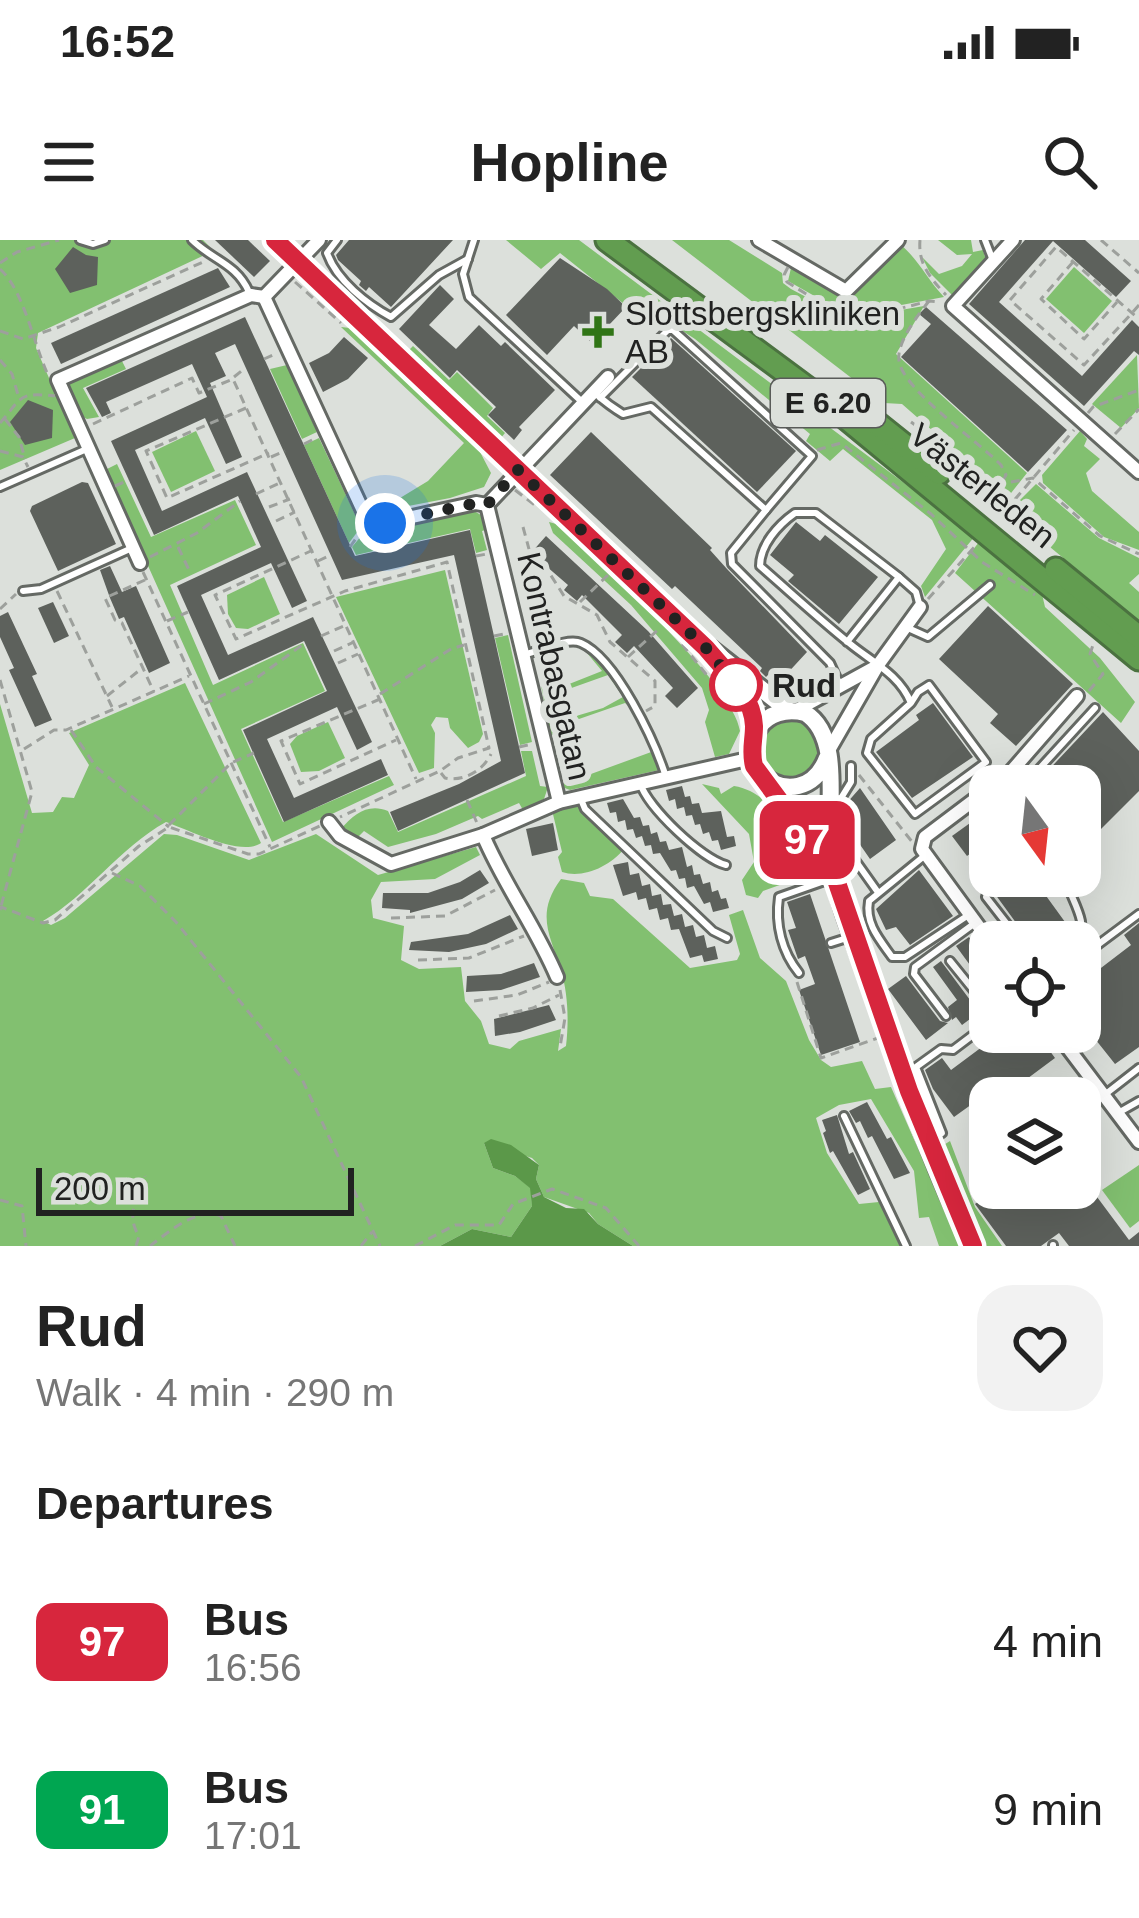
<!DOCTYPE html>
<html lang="en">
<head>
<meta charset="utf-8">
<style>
  body { margin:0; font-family:Arial,sans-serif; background:#f2f2f2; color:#222; height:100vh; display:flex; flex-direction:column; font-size:45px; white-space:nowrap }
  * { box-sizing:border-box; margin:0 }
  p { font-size:39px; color:#767676 }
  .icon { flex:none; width:66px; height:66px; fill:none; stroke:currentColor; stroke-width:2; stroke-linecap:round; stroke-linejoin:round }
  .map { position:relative; height:1006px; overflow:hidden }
  .drawer { display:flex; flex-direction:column; background:#fff; flex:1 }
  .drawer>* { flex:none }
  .badge { padding:0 24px; border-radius:18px; font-size:42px; line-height:78px }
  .needle { width:78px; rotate:165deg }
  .buttons { position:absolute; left:969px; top:525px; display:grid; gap:24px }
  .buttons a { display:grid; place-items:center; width:132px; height:132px; border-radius:24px; background:#fff; box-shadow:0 12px 48px #0002; font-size:60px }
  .scale { position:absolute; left:36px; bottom:30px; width:318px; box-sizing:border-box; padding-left:12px; border:6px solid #212221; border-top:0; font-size:33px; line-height:42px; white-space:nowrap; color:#212221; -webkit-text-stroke:9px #dce0db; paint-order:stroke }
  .you { position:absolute; width:60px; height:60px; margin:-30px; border:9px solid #fff; border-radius:50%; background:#1a73e8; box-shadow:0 0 0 18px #1a73e833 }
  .map>.badge { position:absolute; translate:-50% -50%; box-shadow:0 0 0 6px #fff }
  h2 { padding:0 36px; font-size:45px; line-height:108px }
  .round { display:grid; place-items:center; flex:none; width:126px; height:126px; border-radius:36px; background:#f2f2f2 }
  .overview { display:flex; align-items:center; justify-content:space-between; height:204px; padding:0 36px }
  h1 { font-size:57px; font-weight:700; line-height:90px }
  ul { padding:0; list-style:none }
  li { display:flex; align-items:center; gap:36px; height:168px; padding:0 36px }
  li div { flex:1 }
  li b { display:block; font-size:45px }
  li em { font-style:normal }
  li .badge { min-width:132px; font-weight:700; text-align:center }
  .status { display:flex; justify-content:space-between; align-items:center; height:84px; padding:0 60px; background:#fff; direction:ltr }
  .status svg { height:33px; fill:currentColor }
  header { display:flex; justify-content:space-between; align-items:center; height:156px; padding:0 36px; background:#fff; font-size:54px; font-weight:700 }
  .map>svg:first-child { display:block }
  .green { fill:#82c070 }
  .water { fill:#5b9849 }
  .building { fill:#5d615c }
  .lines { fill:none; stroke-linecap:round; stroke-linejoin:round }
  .lane-casing { stroke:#656964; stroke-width:12 }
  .street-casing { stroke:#656964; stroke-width:18 }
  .secondary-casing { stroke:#656964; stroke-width:22 }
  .highway-casing { stroke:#4b7240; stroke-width:27 }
  .path { stroke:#9da09c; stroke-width:3; stroke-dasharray:9 6; stroke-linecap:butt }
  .lane { stroke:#fff; stroke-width:6 }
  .street { stroke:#fff; stroke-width:12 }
  .secondary { stroke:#fff; stroke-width:16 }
  .highway { stroke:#629d50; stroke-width:21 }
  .line-casing { stroke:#fff; stroke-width:27 }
  .line { stroke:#d7263d; stroke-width:18 }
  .walk { stroke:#212221; stroke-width:12; stroke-dasharray:0 21.6 }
  .poi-dot { fill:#307516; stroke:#dce0db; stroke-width:4.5 }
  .stop-dot { fill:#fff; stroke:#d7263d; stroke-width:6 }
  .labels { text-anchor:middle; stroke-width:12; stroke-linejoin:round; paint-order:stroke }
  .shield { fill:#dce0db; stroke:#595b59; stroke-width:3 }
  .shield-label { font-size:30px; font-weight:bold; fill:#212221 }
  .poi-label { font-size:33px; fill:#212221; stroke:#dce0db; text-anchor:start }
  .street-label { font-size:33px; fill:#212221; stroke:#dce0db }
  .stop-label { font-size:33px; font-weight:bold; fill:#212221; stroke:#dce0db; text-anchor:start }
</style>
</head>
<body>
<div class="status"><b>16:52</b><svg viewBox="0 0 49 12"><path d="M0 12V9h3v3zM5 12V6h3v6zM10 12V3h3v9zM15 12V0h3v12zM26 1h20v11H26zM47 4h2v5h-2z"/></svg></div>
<header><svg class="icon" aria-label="menu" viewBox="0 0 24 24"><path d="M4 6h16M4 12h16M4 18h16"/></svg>Hopline<svg class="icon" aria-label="search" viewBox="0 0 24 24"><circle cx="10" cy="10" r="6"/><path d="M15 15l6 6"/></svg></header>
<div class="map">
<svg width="1139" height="1006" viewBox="0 0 1139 1006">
  <rect width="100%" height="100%" fill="#dce0db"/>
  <g class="green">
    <polygon points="0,0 203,0 210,7 209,13 38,93 36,108 75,198 0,230"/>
    <polygon points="506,0 579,0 975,296 925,357 921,346 946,309 932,280 843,209 830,221 806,201 810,194 695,99 658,75 651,79 629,68 560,13 541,29"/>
    <polygon points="672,0 729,0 782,33 783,43 791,49 848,79 924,66 896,114 1027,233 1000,267 953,219 950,206 902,164 884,163"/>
    <polygon points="938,0 971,0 973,12 983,10 986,20 953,56 930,33 922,17 939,34 962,26 972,14 957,15"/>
    <path d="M900,4C919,20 927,39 944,57L848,75L788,41L791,28L845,59Z"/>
    <polygon points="1074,27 1112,61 1084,93 1046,59"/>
    <polygon points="341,87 350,88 479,210 491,233 484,247 450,258 377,272 428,241 464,203"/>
    <polygon points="413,106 449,140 457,132 493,168 487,176 505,193 500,199 406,113"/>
    <polygon points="1137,115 1139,168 1121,188 1092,164"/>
    <polygon points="120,117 126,129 83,148 99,177 87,179 79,175 68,144"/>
    <polygon points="287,125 317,192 302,199 270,129"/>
    <polygon points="196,191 215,231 171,252 152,212"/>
    <polygon points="1080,191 1087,199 1084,206 1100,219 1086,233 1092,251 1139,292 1139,310 1104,297 1043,243 1042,235"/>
    <polygon points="319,198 361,287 349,303 304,205"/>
    <polygon points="117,224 151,297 235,260 256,305 170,345 213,445 303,403 325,451 241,489 283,582 389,536 394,545 272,602 105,230"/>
    <polygon points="1036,244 1099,298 1139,318 1139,334 1129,343 1139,352 1139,381 1008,272"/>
    <path d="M462,270C477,270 484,274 489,289L482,291L487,310L476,313L470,289L356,315L352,307L367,289Z"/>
    <path d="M549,282L560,285C598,322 734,444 740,491L729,514L715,517L705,482L709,470L702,448L631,365L553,293Z"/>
    <polygon points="979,302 1042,354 1045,367 1100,418 1135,462 1121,483 955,333"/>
    <polygon points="445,330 483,494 479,502 468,508 450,488 448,478 436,477 431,485 435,493 434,528 419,533 336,357"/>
    <polygon points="264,337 280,374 248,389 236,388 228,374 227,355"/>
    <polygon points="508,395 532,502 520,505 495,398"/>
    <polygon points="582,407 611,436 632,469 625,463 556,487 557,495 551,495 546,479 549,475 556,482 603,468 623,457 608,435 549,456 550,464 545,465 541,446 549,452 602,431"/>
    <path d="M185,443L261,603C241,617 189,590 166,582C119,608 87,656 43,681L51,685L65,678L164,594L177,595L249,620L316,594L378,635L476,607L480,615L435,639L381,642L371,660L373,678L404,686L401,720L419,729L461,727L465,761L481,781L489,804L510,809L519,801L561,789L558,811L566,806C569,781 568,754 561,730C550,695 535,674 561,639L584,643L590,656L613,659L690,728L737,720L740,714L729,675L743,670L760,718L786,741L809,800L821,820L831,827L862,821L875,849L891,847L961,1006H939L929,977L919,978L914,931L871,859L839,865L816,878L827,913L859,964L879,962L900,1006H633L598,984L589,973L544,957L536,939L539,925L532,918L484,903L493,928L515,936L531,948L532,966L511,997L472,989L440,1006H0V464L32,573L53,572L62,557L74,558L89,525L69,493Z"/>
    <circle cx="790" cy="510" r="30"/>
    <polygon points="328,482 345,518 319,531 301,532 290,504 297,496"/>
    <path d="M521,511H532L540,546L548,547L544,559L523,570L519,563L482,579L478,576L436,594L388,607L364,591L358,597L341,589C354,574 368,563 388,571L398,592L526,536Z"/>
    <polygon points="654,511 659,530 570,550 562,547 567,536 569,542"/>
    <path d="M702,544L719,548L721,554L734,546C772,552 791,594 813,625V633L763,651L758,658L746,655L742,640L754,622L749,594Z"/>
    <path d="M577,565L623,610C610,626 583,639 562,632L558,617L562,612L552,570Z"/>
    <polygon points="950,901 975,967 1002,1006 985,1006 942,906"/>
    <polygon points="1139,925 1139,981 1130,988 1102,950"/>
  </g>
  <polygon class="water" points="491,899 511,905 539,925 536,939 544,957 566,968 584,969 598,984 633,1006 440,1006 472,989 511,997 532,966 530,948 515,936 493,928 484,903"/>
  <g class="building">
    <polygon points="215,0 248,0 270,21 254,37"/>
    <polygon points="349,0 453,0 391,67 369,47 366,51 359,45 361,41 338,20 336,15"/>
    <polygon points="1025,0 1085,0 1131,41 1116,57 1053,1 999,62 1082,136 1132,80 1139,87 1139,115 1134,111 1084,166 969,64"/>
    <polygon points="73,7 86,15 98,17 97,45 70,53 55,29"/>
    <polygon points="560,18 607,49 626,67 592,103 574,86 547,115 506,75"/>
    <polygon points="218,28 230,47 61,124 51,103"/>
    <polygon points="440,45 454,59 429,85 456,109 479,85 501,106 505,102 555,150 519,187 522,190 514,200 488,175 496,167 457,130 450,138 399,89"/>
    <polygon points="926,67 1067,190 1028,232 901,117 931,84 919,74"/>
    <polygon points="245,77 355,316 470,290 525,533 398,591 390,572 459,544 501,521 454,315 342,340 235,104 215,113 226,136 210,143 242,217 226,224 205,178 135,210 162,271 247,232 307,361 292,368 271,323 201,355 228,415 313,377 372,502 357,510 337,467 267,499 294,558 381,519 388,535 284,582 243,490 327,451 304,401 219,440 177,346 261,307 238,256 154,295 111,201 207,157 192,124 106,162 111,173 102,177 86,148"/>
    <polygon points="344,97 368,118 348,139 323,152 309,123 329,113"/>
    <polygon points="671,98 796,211 757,252 632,137"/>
    <polygon points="28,160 53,170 52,198 25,205 10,182"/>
    <polygon points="591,192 712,308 710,310 727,329 807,412 783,438 774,429 766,437 760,431 762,428 675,346 672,349 550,235"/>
    <polygon points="82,242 88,243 116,304 58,331 30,271 32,266"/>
    <polygon points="796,282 820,301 825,295 878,337 839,384 788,341 794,335 770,315"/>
    <polygon points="546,296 648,391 698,448 677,468 665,456 673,448 634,406 627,413 615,402 622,395 582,355 577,361 564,350 568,345 531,313"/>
    <polygon points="110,326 122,352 136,346 170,423 149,433 124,377 119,379 110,358 100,330"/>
    <polygon points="541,354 551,387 532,392 523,359"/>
    <polygon points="53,362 69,396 54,403 38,368"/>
    <polygon points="988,366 1073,444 1016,506 990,483 998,474 939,419"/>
    <polygon points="8,372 37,434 32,436 52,480 35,487 9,430 14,428 0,397 0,376"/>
    <polygon points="933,463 973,517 912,558 876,512 919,480 916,475"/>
    <polygon points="1103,472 1139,511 1139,551 1096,594 1080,577 1080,546 1048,546 1041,538"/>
    <polygon points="682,546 685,557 690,556 692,564 699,563 702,573 721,571 727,597 734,596 736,606 721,610 718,600 712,601 709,592 703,594 700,584 695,585 692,575 686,576 684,567 677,569 675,559 669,561 666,550"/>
    <polygon points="860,548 896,600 870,619 845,583 854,576 845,565"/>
    <polygon points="623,559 634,578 640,577 643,586 649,585 651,594 657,592 660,602 666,601 669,610 682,607 687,627 692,625 694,635 700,634 703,644 710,642 712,652 718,650 721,659 726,658 729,668 713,672 710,662 704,664 694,646 687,648 685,638 679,639 676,630 671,631 660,613 653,614 651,605 645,606 642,596 636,598 633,589 627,590 625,580 618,582 616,572 610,573 607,563"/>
    <polygon points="984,573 990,581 990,599 967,616 952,596"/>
    <polygon points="553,583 558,610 532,616 526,589"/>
    <polygon points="628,622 630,635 639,633 642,646 650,644 652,656 661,654 663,665 671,664 674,676 682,674 685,687 693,685 696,697 704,695 707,708 715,706 718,719 704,722 702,715 690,718 679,689 671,690 668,678 660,680 657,668 649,670 646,658 638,660 636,652 623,656 613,625"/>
    <polygon points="480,630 489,643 462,659 410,673 410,670 382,668 383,653 428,653 460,642"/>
    <polygon points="919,630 953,676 910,705 896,687 886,690 876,669"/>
    <polygon points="1013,636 1043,636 1036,642 1073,693 1071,701 1030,702 995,654"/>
    <polygon points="810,654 860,802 821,815 799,750 815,744 805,716 798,719 788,690 796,688 787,662"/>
    <polygon points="510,675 518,689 486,704 449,712 409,710 411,702 468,694"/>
    <polygon points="1139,683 1139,807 1115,824 1080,780 1080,744 1131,705 1124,695"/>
    <polygon points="969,697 990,725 990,735 981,740 956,706"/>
    <polygon points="941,721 973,764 986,754 990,759 990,764 962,785 956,777 952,780 948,767 957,760 933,727"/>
    <polygon points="534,723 540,737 501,750 466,752 467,736 501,734"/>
    <polygon points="906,736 940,781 948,783 926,800 888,749"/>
    <polygon points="549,765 556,780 520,792 495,796 494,779"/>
    <polygon points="1002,792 1036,792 1055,818 1001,858 989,858 986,854 954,877 933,849 925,830 942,818 951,830"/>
    <polygon points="867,862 887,899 891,897 910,933 894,939 872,896 868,898 860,881 856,883 849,871"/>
    <polygon points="837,875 849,914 853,912 870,949 858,955 833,911 830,913 823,893 826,891 822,880"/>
    <polygon points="1080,934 1129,1000 1139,992 1139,1006 1069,1006 1059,993 1041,1006 1006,1006 975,964 997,948 1080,948"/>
  </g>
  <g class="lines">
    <defs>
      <g id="lane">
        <polyline points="80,0 93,4 105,0"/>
        <path d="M192,0C212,20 236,23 249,52"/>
        <path d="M337,0L327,13C337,41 367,64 391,77L439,35L468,19"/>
        <polyline points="474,0 463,34 469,57 581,161"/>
        <polyline points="985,0 992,18"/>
        <path d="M596,154C605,162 613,168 623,174L651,167L766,270L812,216L673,90H668L600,158"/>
        <polyline points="0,247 89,208"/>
        <polyline points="766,270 731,313 732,324 830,423 840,445"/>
        <polyline points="899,337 916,352 920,367"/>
        <polyline points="23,351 41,349 132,308"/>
        <polyline points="908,388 928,397 990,345"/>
        <path d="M847,402L899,337L816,273H795C778,285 760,305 760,326C790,352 818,378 849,403C872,422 899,434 911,463L871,499L867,513L915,574L986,522L929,445L918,452L911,463"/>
        <path d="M526,414C540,411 568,397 581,403C616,418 655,502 666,537"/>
        <polyline points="1029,540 1095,468"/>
        <path d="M640,543C648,568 702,619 726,625"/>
        <polyline points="580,557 585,569 713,691 727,698"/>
        <polyline points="838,563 851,542 851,526"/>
        <polyline points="837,583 845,606 877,651"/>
        <path d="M923,617L869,661C865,684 880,700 892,717H905L970,674"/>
        <polyline points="1006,636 988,650 986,657 1021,702"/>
        <path d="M1065,636C1069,658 1090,681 1078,702"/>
        <polyline points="831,703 850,697"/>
        <polyline points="1080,718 1139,674"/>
        <polyline points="950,721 975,752 990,743"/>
        <path d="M799,733C782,712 775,685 779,657L833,638"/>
        <polyline points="946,776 914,734 915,727 975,683"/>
        <polyline points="1118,873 1139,861"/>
        <polyline points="1080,874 1139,828"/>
        <polyline points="844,876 906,1006"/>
        <polyline points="930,901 942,893 916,827 941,809 953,810 990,782"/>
        <polyline points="1053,1005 1053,1006"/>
      </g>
      <g id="street">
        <polyline points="759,0 846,51 898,0"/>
        <polyline points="1013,0 953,66 1139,232"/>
        <polyline points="264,57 364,273 385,283 476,263 487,265"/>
        <polyline points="264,57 319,0"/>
        <polyline points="487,265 559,562"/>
        <polyline points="487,265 608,137"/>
        <polyline points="140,323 58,140 251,55 264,57"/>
        <polyline points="795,471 877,426"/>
        <polyline points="828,512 878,425 920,367"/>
        <polyline points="992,546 1009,534 1077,456"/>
        <polyline points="990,548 925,597 922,609 990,702"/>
        <polyline points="329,582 340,596 391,624 483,595 559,562 752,518"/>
        <path d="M483,595C504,645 536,687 557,737"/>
        <polyline points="1056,792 1139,902"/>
      </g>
      <g id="secondary">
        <polyline points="275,0 612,318 675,381 788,470"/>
        <polyline points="722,427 749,464 754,492"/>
        <path d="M827,518C815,549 785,556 760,534C738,499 765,463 805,473C845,497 825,577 831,619C838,663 858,708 873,750C903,835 932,926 973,1006"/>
        <polyline points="766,540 833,634"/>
      </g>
      <g id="highway">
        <polyline points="607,0 834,168 1139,419"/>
        <polyline points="874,181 939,233"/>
        <polyline points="1056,329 1139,397"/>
      </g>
    </defs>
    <use href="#lane" class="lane-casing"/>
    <use href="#street" class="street-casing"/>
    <use href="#secondary" class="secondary-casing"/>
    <use href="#highway" class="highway-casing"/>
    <g class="path">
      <path d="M920,0C918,23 929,37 946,55"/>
      <polyline points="1101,0 1139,33"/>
      <polyline points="1073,22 1041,59 1084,99 1117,62"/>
      <polyline points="0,23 17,12 59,0"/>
      <path d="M788,27L784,35L787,42C854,84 852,81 929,61L940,62"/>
      <path d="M0,29C24,51 33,102 48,135"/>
      <polyline points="295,42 341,83"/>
      <path d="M929,61C918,75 896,103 899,121C903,150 979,202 1001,225L1006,235L1001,244"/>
      <path d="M1139,65L1132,73L1084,125L1010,60L1056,7C1084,31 1111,55 1139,79"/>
      <polyline points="0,91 23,99 59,87 203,22"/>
      <polyline points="264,119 275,114"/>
      <polyline points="0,120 12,134 18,155"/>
      <polyline points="234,137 245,128"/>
      <polyline points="246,168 146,211 167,258 269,213"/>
      <polyline points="1088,173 1093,167 1139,150"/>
      <polyline points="5,179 19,197 25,219"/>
      <polyline points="911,182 947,208"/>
      <path d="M0,183C23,157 17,152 55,156"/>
      <polyline points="93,184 192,138 199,153 233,139 416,539"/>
      <polyline points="1115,194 1139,169"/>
      <polyline points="304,204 314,199"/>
      <polyline points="817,210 841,203 931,274 982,322 1035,355"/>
      <polyline points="0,211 23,217 28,227"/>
      <polyline points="947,211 995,245 1033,238 1100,296 1139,314"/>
      <polyline points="271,217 285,211"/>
      <polyline points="115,246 129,240"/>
      <polyline points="515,250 536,266"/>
      <polyline points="256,254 282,242"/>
      <polyline points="269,267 290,259"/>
      <polyline points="1005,271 1074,190"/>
      <polyline points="276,281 295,272"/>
      <polyline points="523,287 533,324 550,334 564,356 597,375 610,402 655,441 655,466 646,471"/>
      <polyline points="178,307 190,332"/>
      <polyline points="350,307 366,284"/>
      <polyline points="313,310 215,355 236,399 345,351 447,322 489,508 458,518 440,531 340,577"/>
      <polyline points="476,316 487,314"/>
      <polyline points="150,317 197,293 240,261"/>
      <polyline points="318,321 331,315"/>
      <polyline points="143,332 270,607"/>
      <polyline points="145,340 105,358 115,380 122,383 154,452"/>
      <polyline points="57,351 112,467"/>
      <polyline points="928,359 977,304"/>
      <polyline points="580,362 608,335"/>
      <polyline points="0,369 16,354"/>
      <polyline points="167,381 188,372"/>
      <polyline points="321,396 346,385"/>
      <polyline points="494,396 504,394"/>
      <polyline points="682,404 736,472"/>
      <polyline points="334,411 354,402"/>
      <polyline points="628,417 661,387"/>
      <polyline points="338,423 358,414"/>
      <polyline points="0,440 32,552 1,666"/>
      <polyline points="1089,451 1103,434 1090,414 1093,405"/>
      <polyline points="380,454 451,409 464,405"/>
      <polyline points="107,456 141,429"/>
      <polyline points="380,459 281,501 300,544 396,500"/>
      <polyline points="204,464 251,442 305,403"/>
      <polyline points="71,490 96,527 169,587"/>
      <polyline points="519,507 532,504"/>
      <polyline points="24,509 54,490 66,490 189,436"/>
      <path d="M441,533L445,538C463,542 483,531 491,514"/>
      <polyline points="859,535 913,603"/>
      <polyline points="467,560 477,583"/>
      <polyline points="169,585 231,523 254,513"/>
      <polyline points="112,633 140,646 176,682 301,837 380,1006"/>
      <polyline points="0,670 1,667 43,683 55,680 139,606 169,587 248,614 259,614 320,586"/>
      <polyline points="391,678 445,676 495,650"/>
      <polyline points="418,720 469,718 524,696"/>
      <polyline points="797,742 821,818 878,798"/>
      <polyline points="560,750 565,778 560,807"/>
      <polyline points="474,761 517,755 549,742"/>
      <polyline points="499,776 533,768 559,755"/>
      <polyline points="0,960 22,966 26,1006"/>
      <path d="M136,1006L139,996C127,978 134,958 147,942L145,936"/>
      <path d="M150,1006C169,992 196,967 221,976L235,1006"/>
      <polyline points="361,1006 372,992"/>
      <polyline points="415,1006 455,985 499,985 513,964 552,949 606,968 639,1006"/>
    </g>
    <use href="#lane" class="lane"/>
    <use href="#street" class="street"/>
    <use href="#secondary" class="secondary"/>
    <use href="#highway" class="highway"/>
  </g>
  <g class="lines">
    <defs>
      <path id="line" d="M275,0L706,408C725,431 753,455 754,486C754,501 750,511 754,526L834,634L909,851L973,1006"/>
    </defs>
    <use href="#line" class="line-casing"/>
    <use href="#line" class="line"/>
    <polyline class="walk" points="385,283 476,263 487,265 518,230 706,408 736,445"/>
  </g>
  <path class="poi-dot" d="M592 74h12v12h12v12h-12v12h-12v-12h-12v-12h12z"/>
  <circle class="stop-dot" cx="736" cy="445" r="24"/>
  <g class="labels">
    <rect class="shield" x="771" y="139" width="114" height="48" rx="9"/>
    <g class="shield-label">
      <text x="828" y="173">E 6.20</text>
    </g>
    <g class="poi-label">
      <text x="625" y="85">Slottsbergskliniken<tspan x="625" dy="38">AB</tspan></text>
    </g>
    <g class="street-label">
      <text transform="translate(983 245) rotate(39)" y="12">Västerleden</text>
      <text transform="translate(555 426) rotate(77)" y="12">Kontrabasgatan</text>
    </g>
    <g class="stop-label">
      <text x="772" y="457">Rud</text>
    </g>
  </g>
</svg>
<div class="buttons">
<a><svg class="needle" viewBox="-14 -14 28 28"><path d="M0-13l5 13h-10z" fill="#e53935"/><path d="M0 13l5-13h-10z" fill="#767676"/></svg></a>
<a><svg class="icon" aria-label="locate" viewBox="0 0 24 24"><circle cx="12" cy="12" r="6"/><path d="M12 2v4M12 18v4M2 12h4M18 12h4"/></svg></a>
<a><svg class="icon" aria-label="layers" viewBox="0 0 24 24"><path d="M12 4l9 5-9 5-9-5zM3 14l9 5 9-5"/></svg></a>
</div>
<div class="scale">200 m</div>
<div class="you" style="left:385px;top:283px"></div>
<b class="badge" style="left:807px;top:600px;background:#d7263d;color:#fff">97</b>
</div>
<section class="drawer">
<div class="overview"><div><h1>Rud</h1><p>Walk · 4 min · 290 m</p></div><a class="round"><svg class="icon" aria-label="heart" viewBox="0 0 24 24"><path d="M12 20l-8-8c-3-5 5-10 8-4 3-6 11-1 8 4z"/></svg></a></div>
<h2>Departures</h2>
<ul>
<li><span class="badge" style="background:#d7263d;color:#fff">97</span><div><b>Bus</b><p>16:56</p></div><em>4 min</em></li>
<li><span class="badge" style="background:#00a651;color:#fff">91</span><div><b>Bus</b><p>17:01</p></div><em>9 min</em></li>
</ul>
</section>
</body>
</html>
